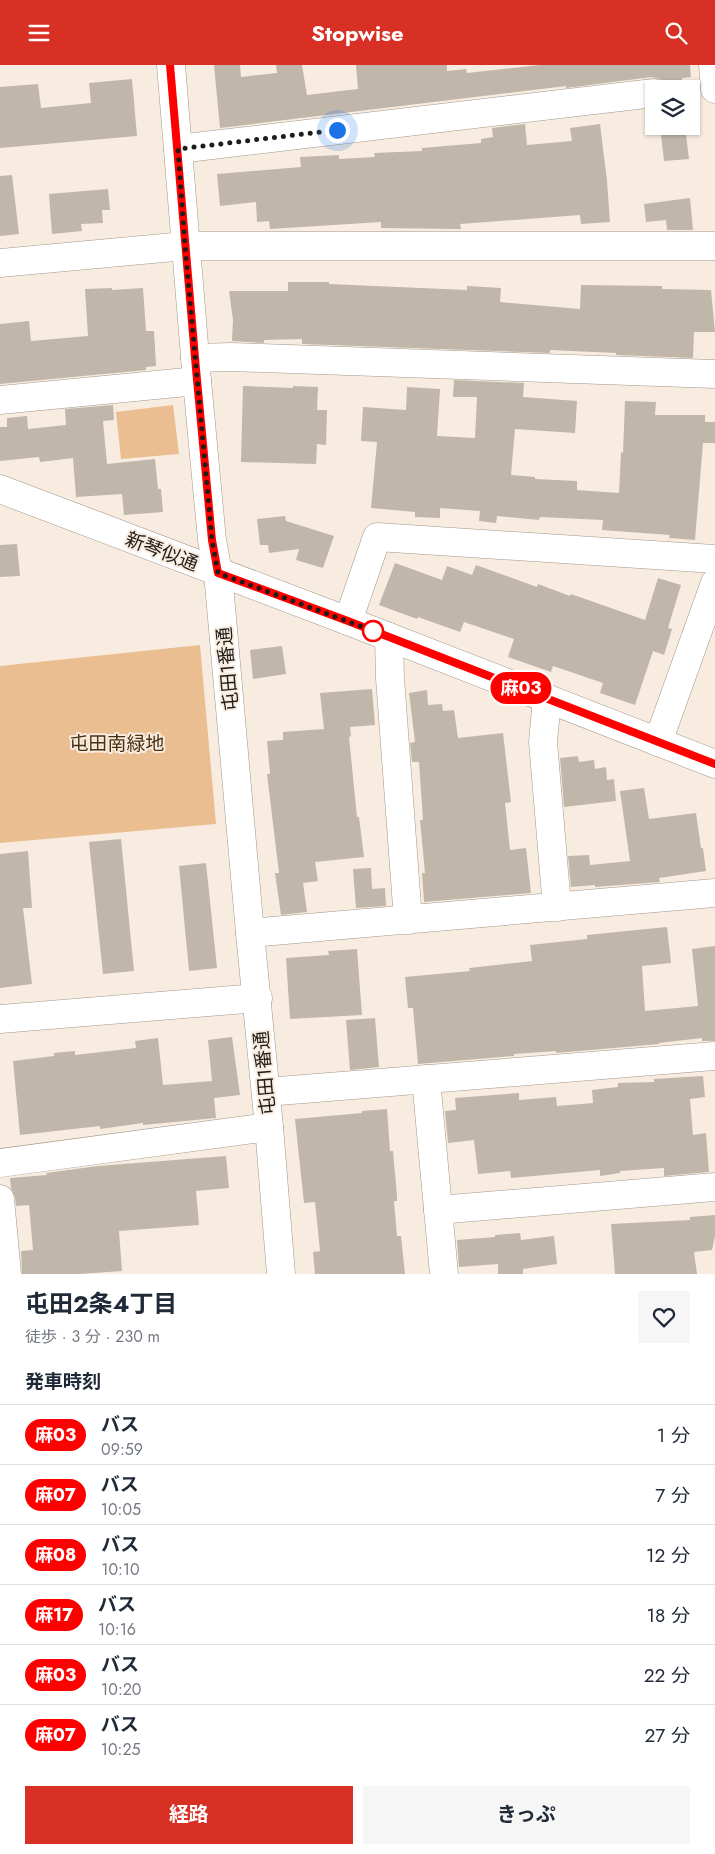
<!DOCTYPE html>
<html lang="ja">
<head>
<meta charset="utf-8">
<style>
  body { margin:0; font-family:Jost,"Noto Sans JP",sans-serif; background:#f6f6f7; color:#1f2937; height:100vh; display:flex; flex-direction:column; font-size:19px; white-space:nowrap }
  * { box-sizing:border-box; margin:0 }
  p { font-size:16px; color:#747a83 }
  .icon { flex:none; width:28px; height:28px; fill:none; stroke:currentColor; stroke-width:2; stroke-linecap:round; stroke-linejoin:round }
  .map { position:relative; height:1209px; overflow:hidden }
  .panel { display:flex; flex-direction:column; background:#fff; flex:1 }
  .panel>* { flex:none }
  .badge { padding:0 10px; border-radius:16px; font-size:18px; line-height:32px }
  .fabs { position:absolute; left:645px; top:15px; display:grid; gap:10px }
  .fabs a { display:grid; place-items:center; width:55px; height:55px; border-radius:0px; background:#fff; box-shadow:0 1px 4px #0004; font-size:25px }
  .you { position:absolute; width:25px; height:25px; margin:-12px; border:4px solid #fff; border-radius:50%; background:#1a73e8; box-shadow:0 0 0 8px #1a73e833 }
  .map>.badge { position:absolute; translate:-50% -50%; box-shadow:0 0 0 2px #fff }
  h2 { padding:0 25px; font-size:19px; line-height:45px }
  .round { display:grid; place-items:center; flex:none; width:52px; height:52px; border-radius:0px; background:#f6f6f7 }
  .overview { display:flex; align-items:center; justify-content:space-between; height:85px; padding:0 25px }
  h1 { font-size:24px; font-weight:700; line-height:38px }
  .button { display:flex; gap:10px; margin-top:auto; padding:10px 25px }
  .button a { flex:1; height:58px; border-radius:0px; background:#d93025; color:#fff; font-size:20px; font-weight:700; line-height:58px; text-align:center }
  .button a+a { background:#f6f6f7; color:#1f2937 }
  ul { padding:0; list-style:none }
  li { display:flex; align-items:center; gap:15px; height:60px; padding:0 25px; border-top:1px solid #e0e1e3 }
  li div { flex:1 }
  li b { display:block; font-size:19px }
  li em { font-style:normal }
  li .badge { min-width:55px; font-weight:700; text-align:center }
  header { display:flex; justify-content:space-between; align-items:center; height:65px; padding:0 25px; background:#d93025; color:#fff; font-size:22px; font-weight:700 }
  .map>svg:first-child { display:block }
  .green { fill:#eabe90 }
  .building { fill:#c1b6aa }
  .lines { fill:none; stroke-linecap:round; stroke-linejoin:round }
  .minor-casing { stroke:#a2978c; stroke-width:29 }
  .minor { stroke:#fff; stroke-width:28 }
  .line-casing { stroke:#fff; stroke-width:11 }
  .line { stroke:#f00; stroke-width:8 }
  .walk { stroke:#201c18; stroke-width:5; stroke-dasharray:0 9 }
  .stop-dot { fill:#fff; stroke:#f00; stroke-width:2.5 }
  .labels { text-anchor:middle; stroke-width:4; stroke-linejoin:round; paint-order:stroke }
  .street-label { font-size:19px; fill:#201c18; stroke:#f8ece0 }
  .park-label { font-size:19px; fill:#4b300f; stroke:#f8ece0 }
</style>
</head>
<body>
<header><svg class="icon" aria-label="menu" viewBox="0 0 24 24"><path d="M4 6h16M4 12h16M4 18h16"/></svg>Stopwise<svg class="icon" aria-label="search" viewBox="0 0 24 24"><circle cx="10" cy="10" r="6"/><path d="M15 15l6 6"/></svg></header>
<div class="map">
<svg width="715" height="1209" viewBox="0 0 715 1209">
  <rect width="100%" height="100%" fill="#f8ece0"/>
  <g class="green">
    <polygon points="173,340 179,389 121,394 116,347"/>
    <polygon points="200,580 216,759 0,778 0,601"/>
  </g>
  <g class="building">
    <polygon points="214,0 240,0 241,12 277,8 276,0 302,0 307,30 358,24 356,0 447,0 447,6 466,4 467,8 540,0 690,0 691,12 682,13 682,16 666,18 660,14 652,12 566,23 566,21 220,63"/>
    <polygon points="132,14 137,71 0,83 0,22 38,19 41,43 91,38 89,18"/>
    <polygon points="525,59 527,80 572,76 570,63 600,59 607,116 610,157 581,159 580,150 460,159 461,164 381,163 381,157 270,164 269,156 257,157 256,137 220,141 217,109 301,102 300,92 339,90 339,94 375,92 374,88 422,86 422,83 481,78 481,74 493,72 492,63"/>
    <polygon points="660,61 685,61 689,94 664,96"/>
    <polygon points="12,110 19,169 0,171 0,111"/>
    <polygon points="108,124 110,145 102,145 103,158 81,159 82,166 52,169 49,129"/>
    <polygon points="690,133 693,165 667,165 666,155 646,157 644,139"/>
    <polygon points="288,217 329,217 329,219 467,225 467,221 501,223 500,237 580,244 581,220 662,221 662,224 711,225 715,267 694,267 693,293 616,290 616,288 550,285 550,288 302,279 302,274 264,275 264,278 232,276 233,255 229,226 288,226"/>
    <polygon points="112,223 112,225 143,223 146,266 154,266 156,301 146,302 146,305 0,319 0,259 29,256 31,276 88,271 85,224"/>
    <polygon points="454,315 524,318 523,332 577,336 575,368 515,364 511,410 535,412 535,414 577,416 577,425 619,428 621,387 623,388 625,336 656,337 655,350 705,350 705,357 715,357 715,378 703,378 695,475 669,473 670,470 602,465 603,455 540,452 539,455 497,451 496,458 479,456 480,446 440,443 440,453 415,452 415,447 371,443 377,377 361,376 363,342 406,345 407,322 440,324 437,371 475,373 477,332 453,332"/>
    <polygon points="243,321 293,323 293,321 318,322 317,345 327,345 326,380 317,379 316,399 241,397"/>
    <polygon points="113,340 114,355 103,356 107,399 155,394 158,424 161,424 163,447 124,450 122,429 76,432 73,393 40,397 39,392 0,396 0,362 7,362 7,353 27,351 28,364 66,360 65,344"/>
    <polygon points="285,451 286,456 334,471 323,503 296,495 299,484 269,488 268,480 260,480 257,454"/>
    <polygon points="17,479 20,511 0,512 0,480"/>
    <polygon points="395,498 442,515 447,501 472,510 476,500 537,522 538,519 570,531 571,529 645,555 658,513 681,520 668,563 672,564 664,590 653,586 635,640 600,628 603,618 553,601 551,607 508,592 514,574 464,557 460,567 418,552 417,554 379,540"/>
    <polygon points="282,581 286,609 253,614 250,585"/>
    <polygon points="372,624 375,660 350,662 351,671 349,672 357,752 359,752 364,792 315,797 318,816 303,818 307,847 281,850 275,808 279,808 267,709 270,709 267,676 283,675 283,667 324,664 320,628"/>
    <polygon points="427,625 428,640 442,639 443,646 454,645 458,673 503,668 511,737 505,738 510,785 526,783 531,828 424,837 422,808 425,808 420,755 423,755 419,697 412,697 410,678 415,677 409,628"/>
    <polygon points="578,691 579,697 594,695 595,704 606,702 607,715 614,714 616,736 564,742 560,693"/>
    <polygon points="644,723 649,754 696,748 701,783 703,783 706,806 659,813 660,817 595,822 595,820 571,822 568,791 589,790 590,800 630,796 620,726"/>
    <polygon points="121,774 134,906 103,909 89,777"/>
    <polygon points="28,786 32,843 23,843 32,919 0,923 0,789"/>
    <polygon points="206,798 217,903 189,906 179,801"/>
    <polygon points="371,803 372,824 385,823 386,841 356,843 353,804"/>
    <polygon points="667,862 671,898 642,901 645,946 698,941 692,884 715,881 715,976 702,976 702,973 659,978 659,979 556,988 556,986 514,989 514,991 418,999 413,943 408,943 405,912 470,906 469,903 532,896 530,880 587,874 587,870"/>
    <polygon points="357,884 362,950 290,954 286,893 329,890 328,886"/>
    <polygon points="375,953 379,1002 350,1005 346,955"/>
    <polygon points="232,972 240,1030 214,1033 216,1053 143,1060 143,1058 100,1064 100,1061 20,1070 13,996 54,991 54,988 75,986 75,990 136,983 135,976 158,973 163,1020 212,1016 208,975"/>
    <polygon points="703,1011 705,1032 690,1034 693,1070 706,1068 709,1107 664,1111 664,1103 620,1106 620,1108 600,1111 600,1105 511,1113 510,1106 478,1109 474,1075 448,1078 445,1046 456,1045 455,1033 519,1028 519,1035 556,1032 557,1041 593,1038 592,1025 618,1022 618,1018 654,1017 654,1014"/>
    <polygon points="387,1044 390,1086 393,1086 397,1131 397,1136 394,1136 397,1171 401,1171 405,1209 315,1209 313,1187 320,1186 315,1137 304,1138 295,1054 362,1048 362,1046"/>
    <polygon points="226,1091 229,1123 196,1126 199,1160 119,1166 122,1206 79,1209 22,1209 21,1186 33,1185 29,1140 16,1141 15,1132 11,1123 10,1113 47,1110 46,1108 98,1101"/>
    <polygon points="715,1150 715,1171 712,1185 694,1187 697,1209 615,1209 611,1159 690,1155 690,1152"/>
    <polygon points="520,1168 521,1175 554,1171 557,1199 523,1204 523,1209 498,1209 498,1199 459,1202 457,1175 495,1172 495,1170"/>
  </g>
  <g class="lines">
    <defs>
      <g id="minor">
        <polyline points="171,0 197,316 212,475 218,508 250,868 269,1062 281,1209"/>
        <polyline points="713,0 715,24"/>
        <polyline points="178,84 654,28"/>
        <polyline points="0,198 185,181 715,181"/>
        <polyline points="195,293 231,292 715,309"/>
        <polyline points="0,335 197,316"/>
        <polyline points="0,424 348,556 715,699"/>
        <polyline points="348,556 377,472 715,494"/>
        <polyline points="389,572 390,613 408,855"/>
        <polyline points="547,634 543,677 557,842"/>
        <polyline points="658,677 715,518"/>
        <polyline points="250,868 715,828"/>
        <polyline points="0,954 258,933"/>
        <polyline points="426,1014 444,1209"/>
        <polyline points="266,1027 715,991"/>
        <polyline points="0,1098 269,1062"/>
        <polyline points="0,1134 7,1209"/>
        <polyline points="438,1145 715,1122"/>
      </g>
    </defs>
    <use href="#minor" class="minor-casing"/>
    <use href="#minor" class="minor"/>
  </g>
  <g class="lines">
    <defs>
      <polyline id="line" points="170,0 196,304 212,475 218,508 348,556 715,699"/>
    </defs>
    <use href="#line" class="line-casing"/>
    <use href="#line" class="line"/>
    <polyline class="walk" points="337,65 178,84 185,181 212,475 218,508 376,567 373,566"/>
  </g>
  <circle class="stop-dot" cx="373" cy="566" r="10"/>
  <g class="labels">
    <g class="street-label">
      <text transform="translate(162 486) rotate(21)" y="7">新琴似通</text>
      <text transform="translate(227 604) rotate(-95)" y="7">屯田1番通</text>
      <text transform="translate(264 1008) rotate(-95)" y="7">屯田1番通</text>
    </g>
    <g class="park-label">
      <text x="117" y="685">屯田南緑地</text>
    </g>
  </g>
</svg>
<div class="fabs">
<a><svg class="icon" aria-label="layers" viewBox="0 0 24 24"><path d="M12 4l9 5-9 5-9-5zM3 14l9 5 9-5"/></svg></a>
</div>
<div class="you" style="left:337px;top:65px"></div>
<b class="badge" style="left:521px;top:623px;background:#f00;color:#fff">麻03</b>
</div>
<section class="panel">
<div class="overview"><div><h1>屯田2条4丁目</h1><p>徒歩 · 3 分 · 230 m</p></div><a class="round"><svg class="icon" aria-label="heart" viewBox="0 0 24 24"><path d="M12 20l-8-8c-3-5 5-10 8-4 3-6 11-1 8 4z"/></svg></a></div>
<h2>発車時刻</h2>
<ul>
<li><span class="badge" style="background:#f00;color:#fff">麻03</span><div><b>バス</b><p>09:59</p></div><em>1 分</em></li>
<li><span class="badge" style="background:#f00;color:#fff">麻07</span><div><b>バス</b><p>10:05</p></div><em>7 分</em></li>
<li><span class="badge" style="background:#f00;color:#fff">麻08</span><div><b>バス</b><p>10:10</p></div><em>12 分</em></li>
<li><span class="badge" style="background:#f00;color:#fff">麻17</span><div><b>バス</b><p>10:16</p></div><em>18 分</em></li>
<li><span class="badge" style="background:#f00;color:#fff">麻03</span><div><b>バス</b><p>10:20</p></div><em>22 分</em></li>
<li><span class="badge" style="background:#f00;color:#fff">麻07</span><div><b>バス</b><p>10:25</p></div><em>27 分</em></li>
</ul>
<div class="button"><a>経路</a><a>きっぷ</a></div>
</section>
</body>
</html>
